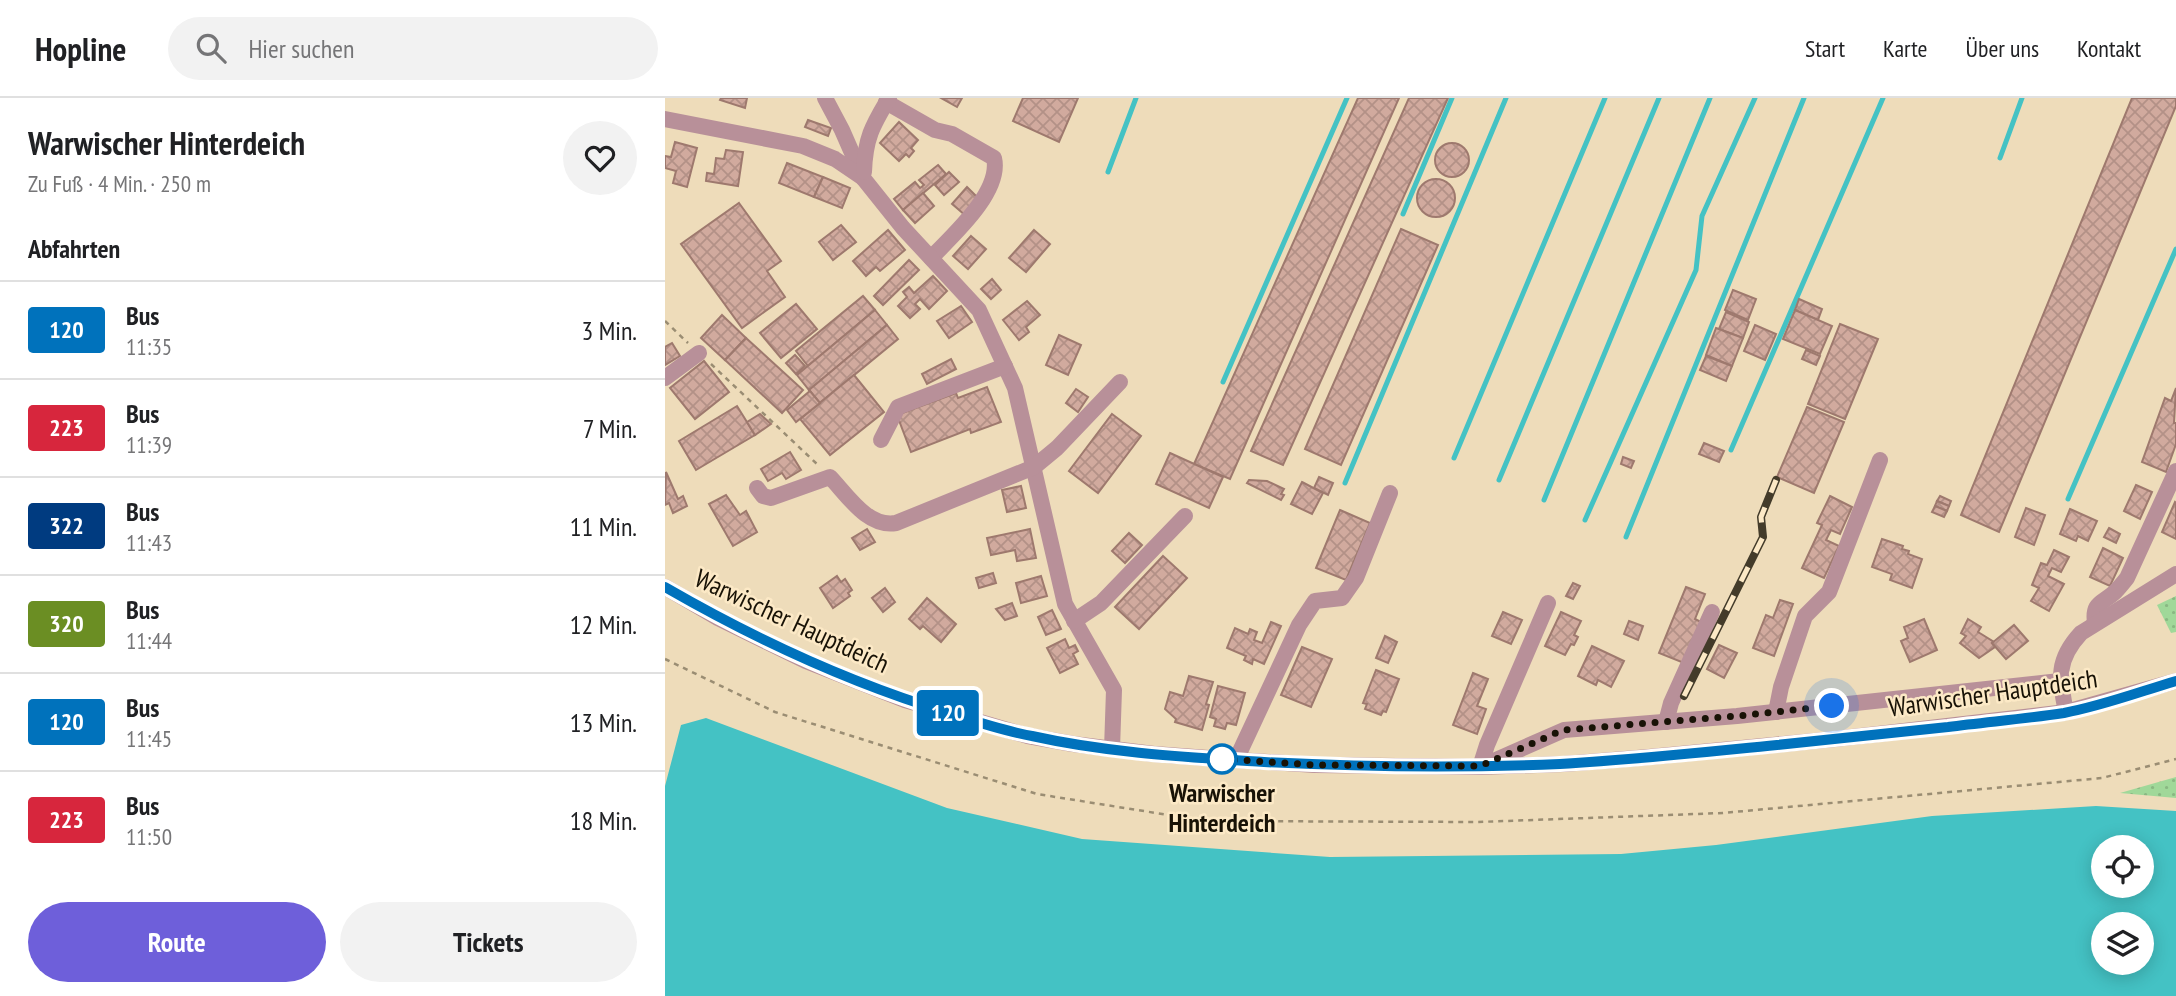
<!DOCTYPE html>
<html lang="de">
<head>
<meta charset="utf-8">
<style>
  body { margin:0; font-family:"PT Sans Narrow",sans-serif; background:#f2f2f2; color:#202124; height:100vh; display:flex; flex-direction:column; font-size:26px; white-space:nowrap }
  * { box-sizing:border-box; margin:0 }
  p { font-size:23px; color:#757577 }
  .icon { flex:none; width:38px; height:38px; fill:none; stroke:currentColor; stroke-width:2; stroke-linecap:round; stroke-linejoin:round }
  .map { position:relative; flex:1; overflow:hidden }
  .panel { display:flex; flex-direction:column; background:#fff; width:665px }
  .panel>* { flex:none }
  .badge { padding:0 14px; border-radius:5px; font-size:24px; line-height:46px }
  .tools { position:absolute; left:1426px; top:737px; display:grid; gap:14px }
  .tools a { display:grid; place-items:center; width:63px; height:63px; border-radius:50%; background:#fff; box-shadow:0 4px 18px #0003; font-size:35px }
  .you { position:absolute; width:35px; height:35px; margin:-18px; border:5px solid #fff; border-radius:50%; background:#1a73e8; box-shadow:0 0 0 10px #1a73e833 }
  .map>.badge { position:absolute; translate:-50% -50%; box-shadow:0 0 0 4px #fff }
  h2 { padding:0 28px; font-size:26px; line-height:63px }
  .round { display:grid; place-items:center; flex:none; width:74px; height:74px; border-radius:37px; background:#f2f2f2 }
  .head { display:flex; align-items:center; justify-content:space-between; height:119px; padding:0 28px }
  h1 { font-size:33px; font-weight:700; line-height:52px }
  .primary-button { display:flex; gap:14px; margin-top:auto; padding:14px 28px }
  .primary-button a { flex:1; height:80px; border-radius:42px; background:#6e5fda; color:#fff; font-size:28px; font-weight:700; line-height:80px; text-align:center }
  .primary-button a+a { background:#f2f2f2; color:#202124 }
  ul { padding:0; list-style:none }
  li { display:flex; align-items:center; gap:21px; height:98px; padding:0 28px; border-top:2px solid #e0e0e0 }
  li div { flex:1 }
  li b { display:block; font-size:26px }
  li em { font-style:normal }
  li .badge { min-width:77px; font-weight:700; text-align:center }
  header { display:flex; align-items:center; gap:42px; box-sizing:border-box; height:98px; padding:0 35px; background:#fff; border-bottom:2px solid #e0e0e0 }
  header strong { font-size:33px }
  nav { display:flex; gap:38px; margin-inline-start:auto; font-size:24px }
  .search { width:490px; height:63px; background:#f2f2f2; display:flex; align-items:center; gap:18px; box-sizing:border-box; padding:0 24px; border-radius:38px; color:#757577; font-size:26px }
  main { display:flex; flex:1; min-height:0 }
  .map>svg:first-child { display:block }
  .grass { fill:url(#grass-dots) }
  .water { fill:#44c2c4; fill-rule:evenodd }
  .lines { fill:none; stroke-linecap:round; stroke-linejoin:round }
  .stream { stroke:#44c2c4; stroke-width:5 }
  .building { fill:url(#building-cross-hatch); stroke:#9e796e; stroke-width:2 }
  .path { stroke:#9a8d73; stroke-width:2.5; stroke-dasharray:5 5; stroke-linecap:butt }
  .minor { stroke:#b89099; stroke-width:16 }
  .rail-casing { stroke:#433b2a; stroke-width:8 }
  .rail { stroke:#fce9c6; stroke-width:5; stroke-dasharray:16; stroke-linecap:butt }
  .line-casing { stroke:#fff; stroke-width:16 }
  .line { stroke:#0072bc; stroke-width:10 }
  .walk { stroke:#181206; stroke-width:7; stroke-dasharray:0 12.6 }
  .stop-dot { fill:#fff; stroke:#0072bc; stroke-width:3.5 }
  .labels { text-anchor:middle; stroke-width:5; stroke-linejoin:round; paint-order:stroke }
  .street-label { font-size:26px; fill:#181206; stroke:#fce9c6 }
  .stop-label { font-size:26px; font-weight:bold; fill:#181206; stroke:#fce9c6 }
</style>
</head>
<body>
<header>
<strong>Hopline</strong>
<div class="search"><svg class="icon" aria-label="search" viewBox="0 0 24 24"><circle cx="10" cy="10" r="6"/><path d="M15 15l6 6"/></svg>Hier suchen</div>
<nav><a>Start</a><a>Karte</a><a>Über uns</a><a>Kontakt</a></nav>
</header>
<main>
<section class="panel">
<div class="head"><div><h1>Warwischer Hinterdeich</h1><p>Zu Fuß · 4 Min. · 250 m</p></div><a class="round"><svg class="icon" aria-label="heart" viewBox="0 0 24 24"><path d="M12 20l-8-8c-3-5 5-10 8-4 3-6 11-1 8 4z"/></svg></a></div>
<h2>Abfahrten</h2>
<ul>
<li><span class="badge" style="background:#0072bc;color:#fff">120</span><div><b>Bus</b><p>11:35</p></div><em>3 Min.</em></li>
<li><span class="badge" style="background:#d7263d;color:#fff">223</span><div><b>Bus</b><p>11:39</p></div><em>7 Min.</em></li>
<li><span class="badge" style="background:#003b80;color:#fff">322</span><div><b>Bus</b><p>11:43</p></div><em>11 Min.</em></li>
<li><span class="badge" style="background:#6b8e23;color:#fff">320</span><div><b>Bus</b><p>11:44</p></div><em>12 Min.</em></li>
<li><span class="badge" style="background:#0072bc;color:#fff">120</span><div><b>Bus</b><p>11:45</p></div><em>13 Min.</em></li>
<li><span class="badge" style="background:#d7263d;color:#fff">223</span><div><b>Bus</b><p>11:50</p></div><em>18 Min.</em></li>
</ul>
<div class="primary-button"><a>Route</a><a>Tickets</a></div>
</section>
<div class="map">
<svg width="1511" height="898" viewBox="0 0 1511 898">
  <defs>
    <pattern id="grass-dots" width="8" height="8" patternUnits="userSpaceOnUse" patternTransform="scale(1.75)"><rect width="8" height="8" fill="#a0d899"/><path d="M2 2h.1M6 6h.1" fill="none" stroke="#89b882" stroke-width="1.8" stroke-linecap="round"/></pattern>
    <pattern id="building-cross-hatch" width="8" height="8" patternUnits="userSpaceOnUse" patternTransform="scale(1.75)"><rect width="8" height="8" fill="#d1aa9e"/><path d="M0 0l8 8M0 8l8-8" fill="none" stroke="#b39187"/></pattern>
  </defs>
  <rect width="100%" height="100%" fill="#eedcba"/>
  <g class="grass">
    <polygon points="1511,498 1511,534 1506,535 1492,507"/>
    <polygon points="1511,679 1511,700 1455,695"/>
  </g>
  <path class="water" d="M41,620L282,710L417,741L665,759L956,756L1051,747L1267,718L1431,708L1511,713V898H0V688L16,627ZM1438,749H1477V788H1438ZM1438,826H1477V864H1438Z"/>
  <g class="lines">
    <g class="stream">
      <polyline points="1335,60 1357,0"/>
      <polyline points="443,74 471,0"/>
      <polyline points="738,116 787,0"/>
      <polyline points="558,284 682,0"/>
      <polyline points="1066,352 1218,0"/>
      <polyline points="789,360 940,0"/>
      <polyline points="834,382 994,0"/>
      <polyline points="680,385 841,0"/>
      <polyline points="1403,401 1511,151"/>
      <polyline points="879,402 1045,0"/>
      <polyline points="920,422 1031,172 1037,118 1090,0"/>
      <polyline points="961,439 1139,0"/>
    </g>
  </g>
  <g class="building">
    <polygon points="56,0 82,0 80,10 55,2"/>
    <polygon points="276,0 297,0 292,9"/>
    <polygon points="358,0 413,0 394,44 348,23"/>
    <polygon points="693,0 734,0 565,381 529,366"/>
    <polygon points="744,0 783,0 618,367 586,353"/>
    <polygon points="1467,0 1511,0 1511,8 1334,434 1296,417"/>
    <polygon points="143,22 166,30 163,38 140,29"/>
    <polygon points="234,24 253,42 246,50 249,53 244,59 241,56 234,63 215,45"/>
    <polygon points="10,44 32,50 22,89 8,85 11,73 0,70 0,58 6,59"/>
    <circle cx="787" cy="62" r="17"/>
    <polygon points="61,52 78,54 73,88 41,83 42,75 49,76 51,60 59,61"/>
    <polygon points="122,65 158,79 149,99 114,85"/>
    <polygon points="273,67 281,76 238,112 229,101 250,84 255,90 259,87 254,82"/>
    <polygon points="284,74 294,84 279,97 270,87"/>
    <polygon points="158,79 185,90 177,110 149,99"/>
    <circle cx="771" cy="100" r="19"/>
    <polygon points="302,89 312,99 301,118 287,106"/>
    <polygon points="258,95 269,108 250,125 238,112"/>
    <polygon points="74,105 116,163 102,173 120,199 77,230 16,146"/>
    <polygon points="176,127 191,144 168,162 154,144"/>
    <polygon points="736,131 773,147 676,367 640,351"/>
    <polygon points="223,132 240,152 215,173 211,169 201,178 188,163"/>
    <polygon points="369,132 385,146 361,174 344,160"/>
    <polygon points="306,138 321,151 303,171 288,158"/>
    <polygon points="244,162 254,172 218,207 209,198"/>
    <polygon points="268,178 282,193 264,211 255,201 250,206 255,211 245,220 233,208 242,199 238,194 244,189 249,195"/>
    <polygon points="327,181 336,192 326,201 316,191"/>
    <polygon points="1068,192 1091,201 1083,222 1060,212"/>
    <polygon points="198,198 210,212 143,268 131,253"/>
    <polygon points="1134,201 1157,211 1153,222 1130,212"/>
    <polygon points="362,203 375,217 361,229 364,234 354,242 338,222"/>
    <polygon points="131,206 152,231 116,260 95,235"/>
    <polygon points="296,208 307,224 284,240 272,223"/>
    <polygon points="210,212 222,227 144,292 132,277"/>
    <polygon points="1130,212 1167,228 1155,256 1118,241"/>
    <polygon points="1061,214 1084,224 1078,240 1054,231"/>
    <polygon points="57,217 81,240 60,262 36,240"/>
    <polygon points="1175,226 1213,241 1180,321 1143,306"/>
    <polygon points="222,227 233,241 155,305 144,292"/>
    <polygon points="1090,227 1111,236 1100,262 1079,253"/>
    <polygon points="1051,230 1078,240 1067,268 1041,257"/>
    <polygon points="394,237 416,247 403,277 381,267"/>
    <polygon points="81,240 138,292 117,315 60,262"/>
    <polygon points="7,245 15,258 0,267 0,249"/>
    <polygon points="1141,252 1155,258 1151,267 1137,261"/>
    <polygon points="130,257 140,268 131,276 121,265"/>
    <polygon points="1041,258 1067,268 1061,283 1035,272"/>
    <polygon points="286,261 291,271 262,286 257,276"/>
    <polygon points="39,263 64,294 30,321 5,290"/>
    <polygon points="189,277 219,314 165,357 135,321"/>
    <polygon points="322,289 336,324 306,335 305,331 246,354 232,317 291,295 293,300"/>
    <polygon points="1511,290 1509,325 1511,325 1511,346 1501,374 1477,364 1500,300 1506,303"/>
    <polygon points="411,291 423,299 413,314 401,305"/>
    <polygon points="145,293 155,305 131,324 122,312"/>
    <polygon points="72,308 90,337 31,372 14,343"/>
    <polygon points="1142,309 1179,324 1149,395 1112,379"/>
    <polygon points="95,316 106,326 90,337 82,324"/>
    <polygon points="447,316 476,338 433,395 404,373"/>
    <polygon points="1039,345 1059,353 1054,364 1034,356"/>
    <polygon points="125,354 136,372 121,381 117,375 103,383 96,371"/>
    <polygon points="505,355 558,379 544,410 491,386"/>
    <polygon points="958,359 969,363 966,370 956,366"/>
    <polygon points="1,374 13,401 18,398 22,408 8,415 4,405 0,407"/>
    <polygon points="654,379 668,385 663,397 649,390"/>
    <polygon points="584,382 602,383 619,391 616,396 619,397 616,402 582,385"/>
    <polygon points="637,384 658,395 647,416 626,406"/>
    <polygon points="1471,387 1487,394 1475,421 1459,413"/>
    <polygon points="356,388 361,410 342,414 337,392"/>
    <polygon points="61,397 75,417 81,413 92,434 68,448 44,406"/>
    <polygon points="1165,398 1187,409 1175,436 1166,432 1161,442 1174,448 1159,480 1137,470 1157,427 1152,425"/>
    <polygon points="1275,398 1286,403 1284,408 1272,403"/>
    <polygon points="1272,403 1284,408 1282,413 1270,408"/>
    <polygon points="1510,404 1511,405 1511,441 1497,434"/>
    <polygon points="1270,408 1282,413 1279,419 1267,414"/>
    <polygon points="1361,410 1380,417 1369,447 1350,439"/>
    <polygon points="1405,411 1432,423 1423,443 1413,438 1411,443 1395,436"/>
    <polygon points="675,412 705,425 681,482 651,470"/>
    <polygon points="1444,430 1455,436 1451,445 1439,439"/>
    <polygon points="202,431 210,444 195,452 187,440"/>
    <polygon points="365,431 371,460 352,463 350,452 326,457 322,440"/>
    <polygon points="464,435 477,447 460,465 447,453"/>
    <polygon points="1217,441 1238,448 1237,451 1244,453 1243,456 1257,461 1247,490 1225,482 1227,476 1207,469"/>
    <polygon points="1438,450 1458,460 1445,488 1425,479"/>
    <polygon points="1389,452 1404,459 1396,474 1387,470 1383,478 1399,486 1384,513 1366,503 1374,490 1367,487 1376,465 1382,467"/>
    <polygon points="498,458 522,480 474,531 450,509"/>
    <polygon points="328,475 331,485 314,490 311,480"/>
    <polygon points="172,478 176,484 180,481 187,492 183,495 185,498 168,510 155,490"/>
    <polygon points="376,478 382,498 356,505 351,485"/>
    <polygon points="908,485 915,488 908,501 901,498"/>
    <polygon points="1021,489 1040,496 1030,521 1036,524 1019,565 994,555"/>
    <polygon points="220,490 230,504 218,514 207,500"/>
    <polygon points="262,500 291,526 276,544 258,528 255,531 244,521"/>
    <polygon points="1115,502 1128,506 1109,558 1088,550 1101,517 1108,520"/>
    <polygon points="347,505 352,518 340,522 331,511"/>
    <polygon points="387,512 396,531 381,537 373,519"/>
    <polygon points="838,514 857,522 846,546 827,538"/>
    <polygon points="896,514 916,523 909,537 913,539 909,547 906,546 900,557 880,548"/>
    <polygon points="1259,521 1272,552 1245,564 1236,543 1243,540 1239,529"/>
    <polygon points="1303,521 1316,529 1313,534 1329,544 1327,545 1330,549 1314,560 1295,545 1301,538 1296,535"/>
    <polygon points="964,523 978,528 973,542 959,536"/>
    <polygon points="606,524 616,528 599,566 588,561 587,566 579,562 581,558 562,550 570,530 583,536 585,531 592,534 589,542 597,545"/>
    <polygon points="1349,527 1363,543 1341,561 1327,545"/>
    <polygon points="720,538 732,544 723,565 711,560"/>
    <polygon points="400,541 404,550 410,547 413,553 408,556 413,566 395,575 382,550"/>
    <polygon points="1054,547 1072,555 1059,580 1042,571"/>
    <polygon points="927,548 959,563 946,589 933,582 931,587 913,578"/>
    <polygon points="637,549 667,561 646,609 616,597"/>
    <polygon points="711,572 734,581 721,614 718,613 716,617 700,611 702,606 698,605"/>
    <polygon points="808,575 823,581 812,608 821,611 812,636 788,627"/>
    <polygon points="524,578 548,584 541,606 544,607 537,632 510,624 511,621 500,611 505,594 518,598"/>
    <polygon points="553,588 580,595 571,627 562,625 560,631 549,628 551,621 545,619"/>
  </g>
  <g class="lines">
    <g class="path">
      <polyline points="0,223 23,245"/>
      <polyline points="46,266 153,367"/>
      <polyline points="0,561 110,614 372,696 541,723 813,724 1058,715 1437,680 1511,661"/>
    </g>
    <g class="minor">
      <polyline points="160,0 177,32 198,80"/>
      <path d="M221,4L270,32L287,36L329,60C337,94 287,138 266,160"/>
      <polyline points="0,21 138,48 170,61 198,80 238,130 314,212 350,290 400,506 449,592 447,651"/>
      <path d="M199,74C200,41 207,28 224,0"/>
      <polyline points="0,280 34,255"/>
      <polyline points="216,342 233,309 340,268"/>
      <path d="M92,390L98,398L106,400L165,379C183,398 203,430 231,425L369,369L392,350L455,284"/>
      <polyline points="0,489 53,520 141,563 240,602 363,638 408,646 489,656 557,661 650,667 815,669 899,666 984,659 1170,641 1401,614 1511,583"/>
      <polyline points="409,523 436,505 520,418"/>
      <path d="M1430,525C1427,504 1437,506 1450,494C1454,490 1458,485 1462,480L1511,373"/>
      <polyline points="1111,614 1116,589 1140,518 1164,494 1215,362"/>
      <path d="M1401,614C1394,580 1391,562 1416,535L1511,476"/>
      <polyline points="1001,624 1006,605 1047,514"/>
      <polyline points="571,662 634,527 650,503 677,500 691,480 725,395"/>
      <polyline points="824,665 899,632 1072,618 1395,583"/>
      <polyline points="815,669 822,647 883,505"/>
    </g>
    <defs>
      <polyline id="rail" points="1019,598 1098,439 1096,419 1111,382"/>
    </defs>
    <use href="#rail" class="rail-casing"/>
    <use href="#rail" class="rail"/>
  </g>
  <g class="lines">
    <defs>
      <path id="line" d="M0,489C90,541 185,585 284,615C312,624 339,633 367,638C443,655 521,659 599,664C697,669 796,670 895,666C967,662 1040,654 1112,647C1169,641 1226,635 1283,629C1321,624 1360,621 1399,615C1437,608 1474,594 1511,583"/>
    </defs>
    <use href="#line" class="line-casing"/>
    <use href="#line" class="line"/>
    <polyline class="walk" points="557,661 650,667 815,668 898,632 1072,618 1167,608"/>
  </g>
  <circle class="stop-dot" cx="557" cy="661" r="14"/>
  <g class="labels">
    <g class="street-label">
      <text transform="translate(127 523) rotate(25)" y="9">Warwischer Hauptdeich</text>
      <text transform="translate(1328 595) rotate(-8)" y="9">Warwischer Hauptdeich</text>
    </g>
    <g class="stop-label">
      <text x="557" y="704">Warwischer<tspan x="557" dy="30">Hinterdeich</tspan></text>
    </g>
  </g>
</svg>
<div class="tools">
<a><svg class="icon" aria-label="locate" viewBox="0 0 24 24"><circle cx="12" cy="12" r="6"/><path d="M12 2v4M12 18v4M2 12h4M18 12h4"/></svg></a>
<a><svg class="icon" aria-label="layers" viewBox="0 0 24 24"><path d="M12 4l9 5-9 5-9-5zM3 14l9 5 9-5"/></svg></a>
</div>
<div class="you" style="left:1167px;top:608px"></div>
<b class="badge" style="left:283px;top:615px;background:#0072bc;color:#fff">120</b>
</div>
</main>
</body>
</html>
